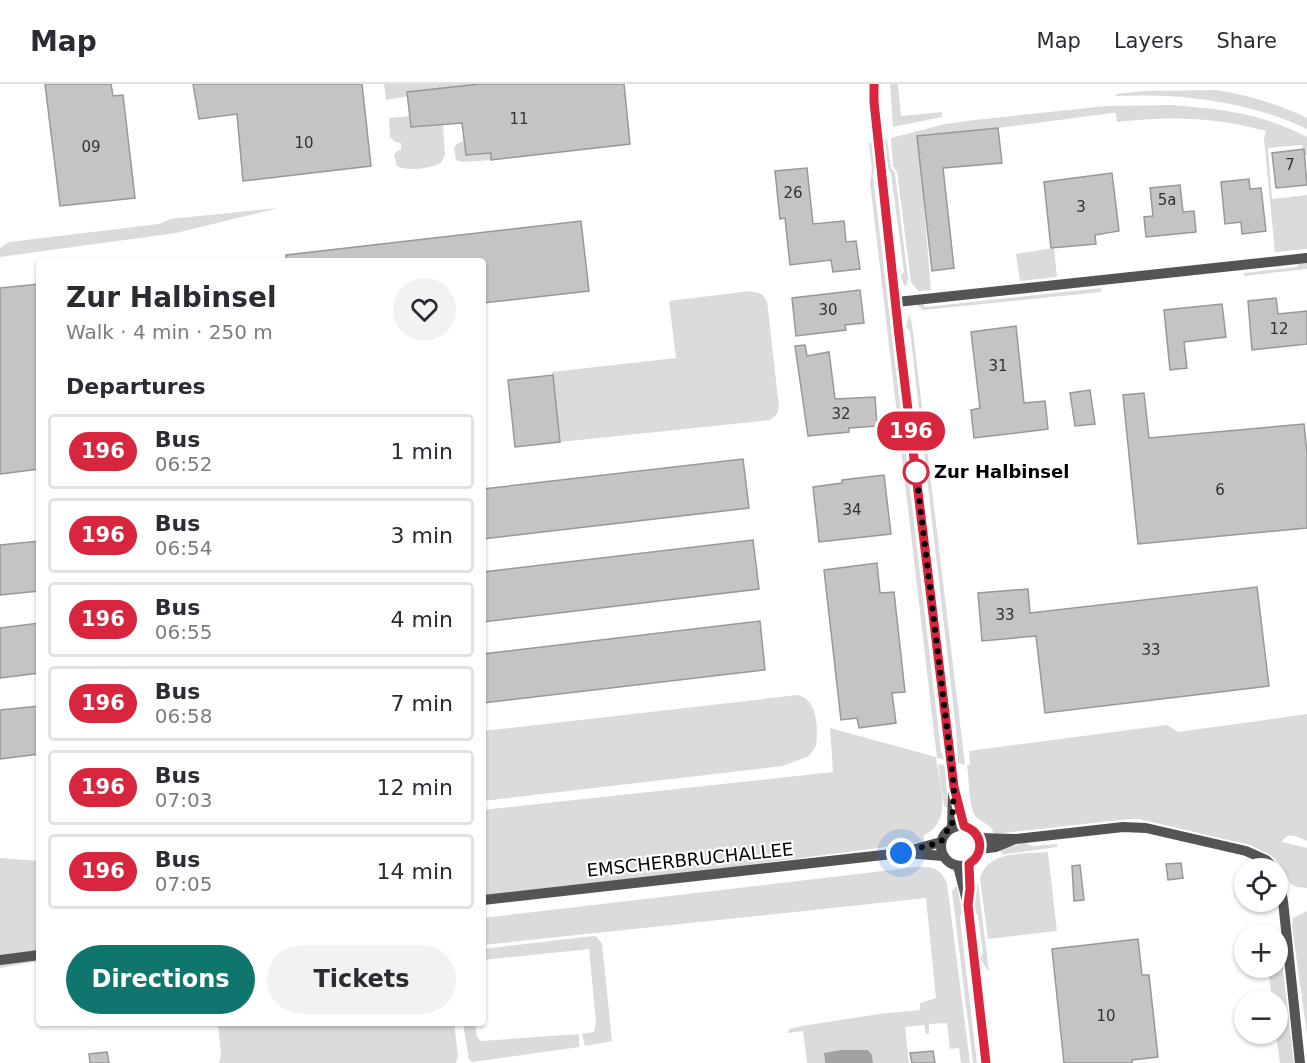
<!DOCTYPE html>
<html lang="en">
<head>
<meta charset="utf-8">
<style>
  body { margin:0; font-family:"DejaVu Sans",sans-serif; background:#f2f2f3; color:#2b2b33; height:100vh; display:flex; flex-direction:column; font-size:22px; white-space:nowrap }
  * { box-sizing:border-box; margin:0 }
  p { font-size:20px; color:#7c7c81 }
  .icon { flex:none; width:33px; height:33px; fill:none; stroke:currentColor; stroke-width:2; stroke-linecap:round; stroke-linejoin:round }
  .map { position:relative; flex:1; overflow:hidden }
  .details { position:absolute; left:36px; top:174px; width:450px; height:768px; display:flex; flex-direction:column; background:#fff; border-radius:6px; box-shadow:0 2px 4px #0004 }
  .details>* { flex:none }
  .badge { padding:0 12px; border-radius:20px; font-size:21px; line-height:39px }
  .buttons { position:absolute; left:1234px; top:774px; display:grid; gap:12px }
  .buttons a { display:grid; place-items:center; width:54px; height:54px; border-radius:50%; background:#fff; box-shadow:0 2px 4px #0004; font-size:30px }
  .you { position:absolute; width:30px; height:30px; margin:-15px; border:4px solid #fff; border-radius:50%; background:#1a73e8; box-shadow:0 0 0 9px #1a73e833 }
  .map>.badge { position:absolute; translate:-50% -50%; box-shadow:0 0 0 3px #fff }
  h2 { padding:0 30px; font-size:22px; line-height:54px }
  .round { display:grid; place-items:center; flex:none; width:63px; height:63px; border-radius:32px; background:#f2f2f3 }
  .head { display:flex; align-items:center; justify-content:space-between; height:102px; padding:0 30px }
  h1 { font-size:28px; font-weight:700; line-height:45px }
  .cta { display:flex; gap:12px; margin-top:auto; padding:12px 30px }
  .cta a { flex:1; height:69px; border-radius:36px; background:#0f766e; color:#fff; font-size:24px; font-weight:700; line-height:69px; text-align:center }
  .cta a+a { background:#f2f2f3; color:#2b2b33 }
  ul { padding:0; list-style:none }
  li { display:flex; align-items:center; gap:18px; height:75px; margin:0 12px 9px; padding:0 18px; border:3px solid #e1e1e2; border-radius:6px }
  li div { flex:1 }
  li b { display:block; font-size:22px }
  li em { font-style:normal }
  li .badge { min-width:66px; font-weight:700; text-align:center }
  header { display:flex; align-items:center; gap:36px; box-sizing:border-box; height:84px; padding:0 30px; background:#fff; border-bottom:2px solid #e1e1e2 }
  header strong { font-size:28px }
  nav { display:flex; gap:33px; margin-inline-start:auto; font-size:21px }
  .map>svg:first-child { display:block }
  .green { fill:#dbdbdb }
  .water { fill:#a2a2a2 }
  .building { fill:#c4c4c4; stroke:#989898; stroke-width:1.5 }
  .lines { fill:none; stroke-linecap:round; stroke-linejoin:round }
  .street { stroke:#545454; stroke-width:10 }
  .line-casing { stroke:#fff; stroke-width:14 }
  .line { stroke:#d7263d; stroke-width:9 }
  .walk { stroke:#000; stroke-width:6; stroke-dasharray:0 10.8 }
  .stop-dot { fill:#fff; stroke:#d7263d; stroke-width:3 }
  .labels { text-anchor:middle; stroke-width:4.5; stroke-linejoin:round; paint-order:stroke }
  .number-label { font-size:15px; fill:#313131 }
  .stop-label { font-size:18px; font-weight:bold; fill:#000; stroke:#fff; text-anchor:start }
  .street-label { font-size:18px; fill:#000; stroke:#fff }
</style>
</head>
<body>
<header>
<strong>Map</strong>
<nav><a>Map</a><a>Layers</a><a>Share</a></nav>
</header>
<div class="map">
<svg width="1307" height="979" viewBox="0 0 1307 979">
  <rect width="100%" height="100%" fill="#fff"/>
  <g class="green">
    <polygon points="384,0 480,0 386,16"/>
    <polygon points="890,0 898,0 901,32 942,28 942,33 893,43"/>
    <path d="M1216,6C1248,11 1278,20 1307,34V45C1248,17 1181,9 1116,12V10L1146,7Z"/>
    <path d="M1172,21C1226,26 1257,28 1307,53V71H1305L1302,61L1268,64L1272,115L1307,111V165L1275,168L1264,55L1266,47C1215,33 1169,32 1117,38L1116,29H1112L998,44L918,52L931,206L918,207L911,198L897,88L893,82L891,54L945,40L975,36L1106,22Z"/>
    <path d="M410,32L411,43L443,40L445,71L441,79C431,84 408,88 397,82L394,71L397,67L401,66V59L395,58L390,53L389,34Z"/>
    <polygon points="884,55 887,55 891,84 895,89 908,195 906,203 903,199 901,191 904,188 891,90 888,84"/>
    <polygon points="464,57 466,71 491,69 491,76 462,78 456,76 454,64 457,60"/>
    <polygon points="872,58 875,86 873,92 941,667 945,676 937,674 870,98 872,85 869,59"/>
    <polygon points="279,124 176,149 0,173 0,164 9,158 159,140 170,135"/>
    <polygon points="1054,164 1057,193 1020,197 1016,170"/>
    <polygon points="1307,179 1307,185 1244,192 1244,189 1297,183 1298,180"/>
    <polygon points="1101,204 1101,208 923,226 917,221 923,220 925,223"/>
    <polygon points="750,207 762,210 767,217 779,323 777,330 770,336 560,358 553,291 551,288 676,274 669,217"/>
    <polygon points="909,230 912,240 965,681 958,679 956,645 910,247 906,243"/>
    <path d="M798,611C818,616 818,645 816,662L809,672L783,682L483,717V647Z"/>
    <path d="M1307,630V757C1298,754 1288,746 1282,758L1307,764V804L1296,803L1291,800L1276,776L1270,771L1250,761L1139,735H1129L994,750C991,739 980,739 974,730C969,719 969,694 967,681H970L969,667L1167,641L1178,648Z"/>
    <path d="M830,644L936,673C939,700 954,737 924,751V758L483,815V726L833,688Z"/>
    <polygon points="938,680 945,681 948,724 944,722"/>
    <polygon points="1025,759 1032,762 1057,760 1057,763 1006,770 1002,770 999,765"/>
    <path d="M1048,768L1057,847L988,855L980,795C987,766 1025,770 1048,768Z"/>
    <polygon points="0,774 39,777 39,877 0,884"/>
    <path d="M917,783C932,782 941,785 947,799L970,979H961L959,964L950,965L947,939L929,940V950H926L924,941L905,943L909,979H873L872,971L868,966H840L824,969L825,979H807L803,947L787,949L790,945L802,942L879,930L920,926V919L936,914L926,814L483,861V834Z"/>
    <polygon points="973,799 978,800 989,888 980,875 983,869 978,832 974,824"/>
    <polygon points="957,802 962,827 960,834 977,979 973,979 952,807"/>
    <polygon points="1307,827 1307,951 1292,842 1293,834"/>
    <polygon points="593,852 597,853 602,860 612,957 585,962 582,950 594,948 596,939 589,865 483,876 483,865"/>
    <polygon points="1278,853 1279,853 1294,979 1280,979 1276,950 1278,950 1278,916 1272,916 1268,884 1278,884"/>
    <polygon points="218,939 454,939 458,972 456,979 219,979 221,971"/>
    <polygon points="463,939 475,939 477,953 481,957 579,950 579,963 473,978 469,976"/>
  </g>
  <polygon class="water" points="840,966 868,966 872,971 873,979 825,979 824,969"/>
  <g class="building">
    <polygon points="45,0 111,0 113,12 123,11 135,114 60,122"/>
    <polygon points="193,0 362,0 371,82 243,97 237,30 199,35"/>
    <polygon points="480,0 624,0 630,60 491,76 491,69 466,71 462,39 411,43 407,8"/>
    <polygon points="998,44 1002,79 943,84 954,184 932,187 917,52"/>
    <polygon points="1304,65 1307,101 1276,104 1272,69"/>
    <polygon points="807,84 813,140 844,137 846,158 856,157 860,185 833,188 831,176 790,181 785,134 780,135 775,87"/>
    <polygon points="1112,89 1119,147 1095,151 1096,160 1051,164 1044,98"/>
    <polygon points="1249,95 1250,105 1261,104 1266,147 1242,150 1241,138 1225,140 1221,98"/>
    <polygon points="1180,101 1183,128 1194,127 1196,148 1146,153 1144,133 1153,132 1150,104"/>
    <polygon points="581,137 589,207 483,219 483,177 286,177 286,171"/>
    <polygon points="39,200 39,385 0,390 0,204"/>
    <polygon points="860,206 864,239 845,241 846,246 796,252 792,214"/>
    <polygon points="1276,214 1278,230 1307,227 1307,260 1252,266 1248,217"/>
    <polygon points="1222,220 1226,253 1184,258 1187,284 1170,286 1164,226"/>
    <polygon points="1016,242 1024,319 1045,317 1048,345 974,354 971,326 980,324 971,248"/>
    <polygon points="805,261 807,272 829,268 835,315 875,313 877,342 849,344 849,348 808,352 795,262"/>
    <polygon points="553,291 560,358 515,363 508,296"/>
    <polygon points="1090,306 1095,340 1075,342 1070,309"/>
    <polygon points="1144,309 1149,354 1304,340 1307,369 1307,444 1138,460 1123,311"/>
    <polygon points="743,375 749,424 483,455 483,405"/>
    <polygon points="884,391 891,450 819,458 813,403 842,399 842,396"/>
    <polygon points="753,456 759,505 483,538 483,488"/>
    <polygon points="39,457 39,507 0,511 0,461"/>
    <polygon points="877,479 880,509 894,508 905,608 892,609 896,639 859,644 857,634 841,636 824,486"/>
    <polygon points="1257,503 1269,602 1045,629 1036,552 982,557 978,509 1028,505 1030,529"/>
    <polygon points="760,537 765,586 483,619 483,570"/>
    <polygon points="39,539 39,589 0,594 0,544"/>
    <polygon points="39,622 39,670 0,675 0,626"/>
    <polygon points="1181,779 1183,794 1168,796 1166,780"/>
    <polygon points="1080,781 1084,816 1074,817 1072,782"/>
    <polygon points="1138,855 1142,891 1149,891 1158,973 1132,976 1132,979 1064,979 1052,865"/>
    <polygon points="933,967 935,979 912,979 910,969"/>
    <polygon points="107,968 109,979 90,979 89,970"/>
  </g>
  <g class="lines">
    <g class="street">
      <polyline points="874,0 874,18 899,252 954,703 964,743"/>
      <polyline points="897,218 1307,174"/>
      <circle cx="961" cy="762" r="20"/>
      <polyline points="952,744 953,709"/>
      <polyline points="979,754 1016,755 1123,743 1146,744 1246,767 1266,776 1274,784"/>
      <polyline points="980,765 996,763 1013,756"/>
      <polyline points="907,769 943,772"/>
      <polyline points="958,782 968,821 986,979"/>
      <polyline points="1278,792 1283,817 1300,979"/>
      <polyline points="969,814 969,780"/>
      <polyline points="483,816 901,769 941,758"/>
      <polyline points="0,876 39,871"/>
    </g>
  </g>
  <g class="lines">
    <defs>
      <path id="line" d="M874,0V18L899,252L954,703L964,742C983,749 985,769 969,780L970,805L968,821L986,979"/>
    </defs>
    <use href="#line" class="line-casing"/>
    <use href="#line" class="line"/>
    <polyline class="walk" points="901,769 941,758 947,747 952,744 954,703 916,388"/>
  </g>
  <circle class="stop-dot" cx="916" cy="388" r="12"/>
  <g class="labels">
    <g class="number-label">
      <text x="519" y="40">11</text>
      <text x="304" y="64">10</text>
      <text x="91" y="68">09</text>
      <text x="1290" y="86">7</text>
      <text x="793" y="114">26</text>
      <text x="1167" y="121">5a</text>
      <text x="1081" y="128">3</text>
      <text x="828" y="231">30</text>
      <text x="1279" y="250">12</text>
      <text x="998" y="287">31</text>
      <text x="841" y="335">32</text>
      <text x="1220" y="411">6</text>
      <text x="852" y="431">34</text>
      <text x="1005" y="536">33</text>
      <text x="1151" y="571">33</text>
      <text x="1106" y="937">10</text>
    </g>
    <g class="stop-label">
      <text x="934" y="394">Zur Halbinsel</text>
    </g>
    <g class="street-label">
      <text transform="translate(690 776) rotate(-6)" y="6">EMSCHERBRUCHALLEE</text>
    </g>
  </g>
</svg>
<div class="buttons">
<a><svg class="icon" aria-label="locate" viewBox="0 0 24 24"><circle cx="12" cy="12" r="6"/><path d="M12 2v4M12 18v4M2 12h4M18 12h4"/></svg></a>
<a>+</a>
<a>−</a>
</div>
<div class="you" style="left:901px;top:769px"></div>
<b class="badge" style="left:911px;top:347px;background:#d7263d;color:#fff">196</b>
<section class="details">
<div class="head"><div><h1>Zur Halbinsel</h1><p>Walk · 4 min · 250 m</p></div><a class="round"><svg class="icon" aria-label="heart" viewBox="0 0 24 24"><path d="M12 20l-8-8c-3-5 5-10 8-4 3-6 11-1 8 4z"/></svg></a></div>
<h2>Departures</h2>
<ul>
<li><span class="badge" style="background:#d7263d;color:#fff">196</span><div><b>Bus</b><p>06:52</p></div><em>1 min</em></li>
<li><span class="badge" style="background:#d7263d;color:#fff">196</span><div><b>Bus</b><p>06:54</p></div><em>3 min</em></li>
<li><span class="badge" style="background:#d7263d;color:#fff">196</span><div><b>Bus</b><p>06:55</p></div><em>4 min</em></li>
<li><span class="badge" style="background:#d7263d;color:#fff">196</span><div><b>Bus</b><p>06:58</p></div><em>7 min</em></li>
<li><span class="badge" style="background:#d7263d;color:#fff">196</span><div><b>Bus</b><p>07:03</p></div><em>12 min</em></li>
<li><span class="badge" style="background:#d7263d;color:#fff">196</span><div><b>Bus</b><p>07:05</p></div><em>14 min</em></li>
</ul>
<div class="cta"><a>Directions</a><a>Tickets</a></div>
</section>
</div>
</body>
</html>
